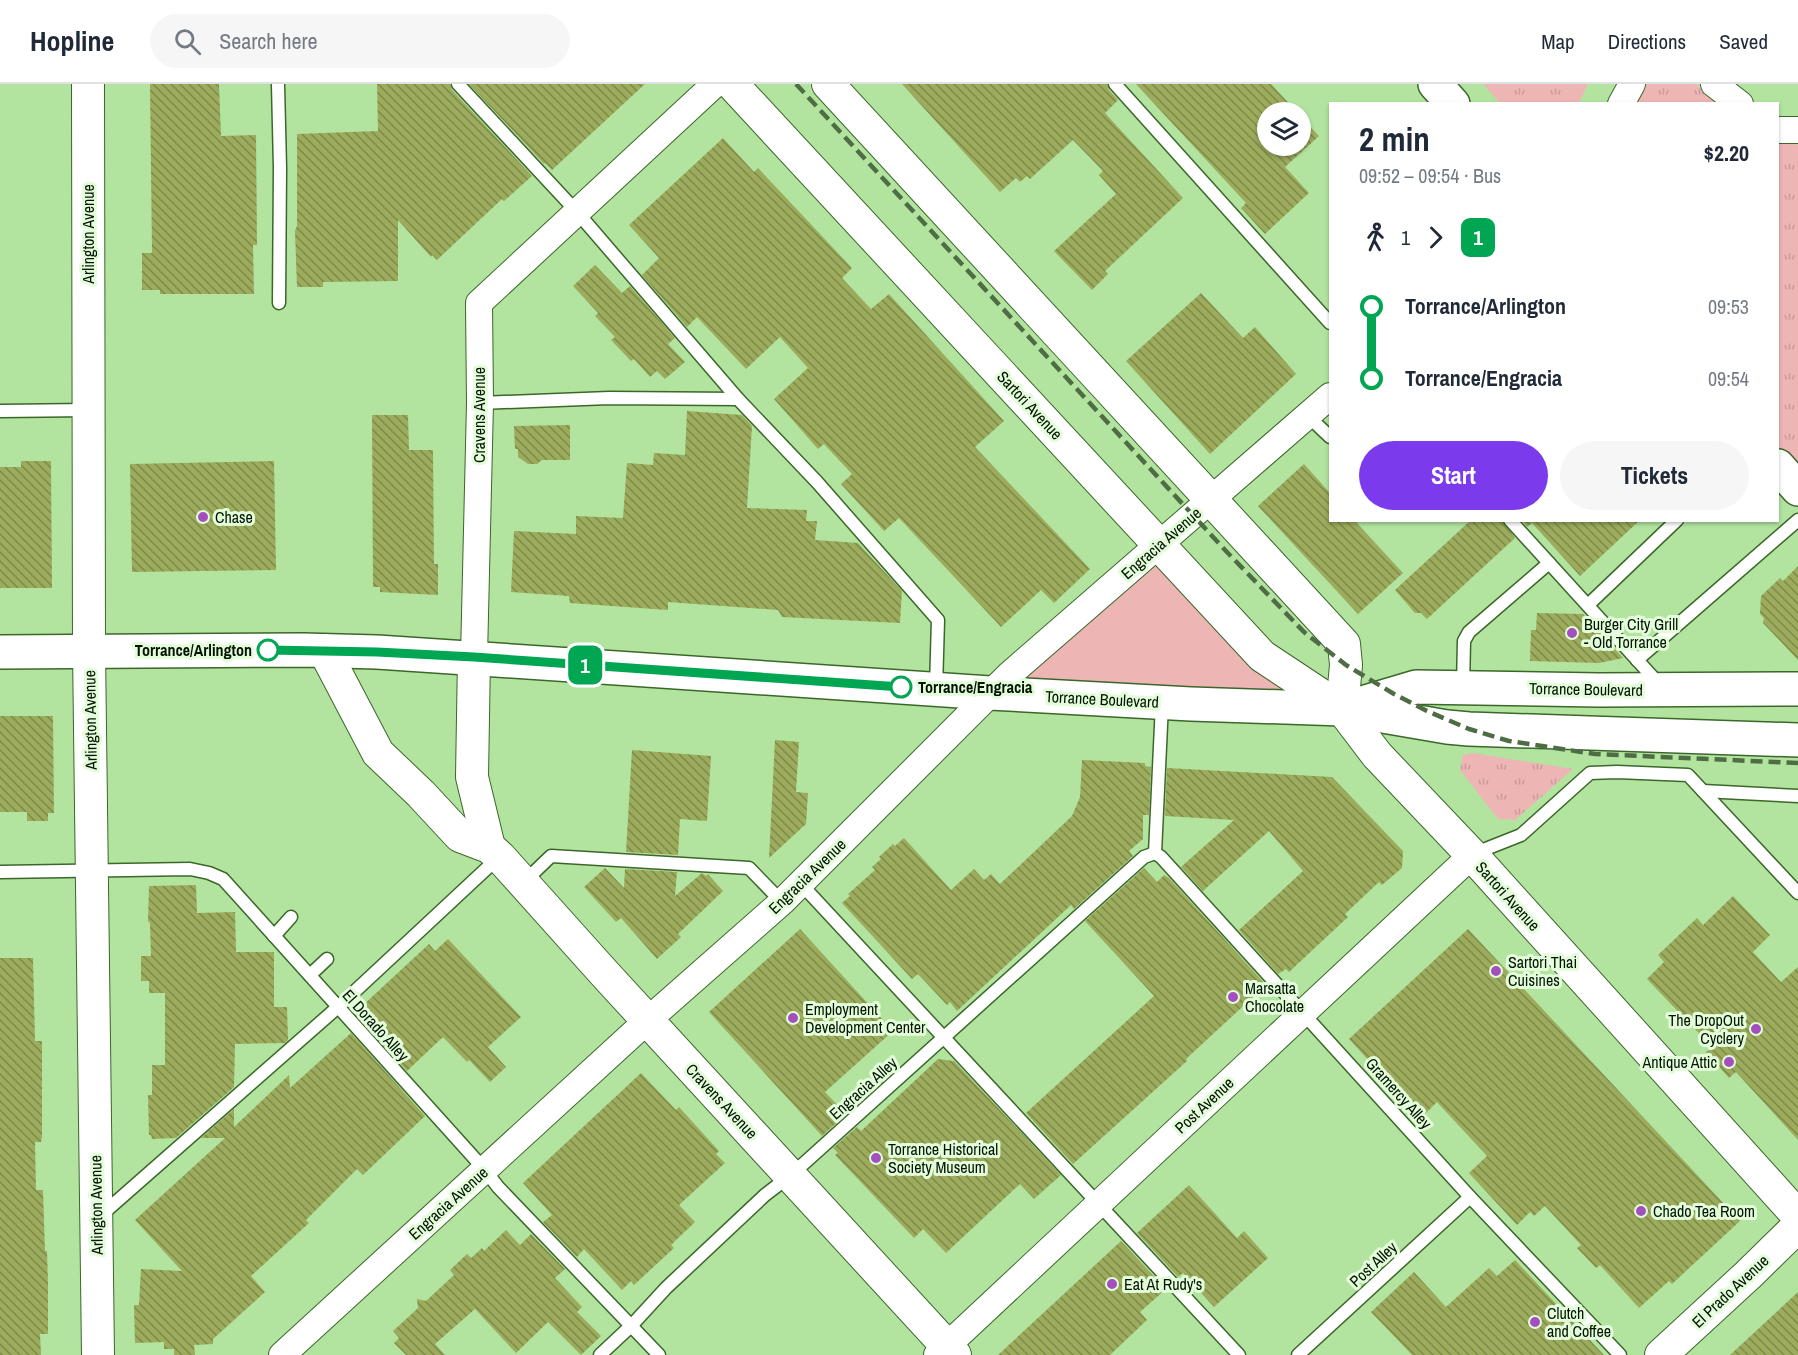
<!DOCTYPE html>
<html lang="en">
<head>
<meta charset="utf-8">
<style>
  body { margin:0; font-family:"Archivo Narrow",sans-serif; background:#f6f6f7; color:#1f2937; height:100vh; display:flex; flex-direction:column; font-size:22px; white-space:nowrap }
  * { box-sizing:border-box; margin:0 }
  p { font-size:20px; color:#747a83 }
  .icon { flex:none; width:33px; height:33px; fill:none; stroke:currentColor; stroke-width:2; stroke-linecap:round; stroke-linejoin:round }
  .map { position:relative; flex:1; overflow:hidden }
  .panel { position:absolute; left:1329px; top:18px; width:450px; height:420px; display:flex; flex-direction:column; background:#fff; border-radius:0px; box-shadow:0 2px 4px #0004 }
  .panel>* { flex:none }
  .badge { padding:0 12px; border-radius:9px; font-size:21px; line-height:39px }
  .fabs { position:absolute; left:1257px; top:18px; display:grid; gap:12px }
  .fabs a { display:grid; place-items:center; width:54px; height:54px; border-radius:50%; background:#fff; box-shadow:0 2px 4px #0004; font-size:30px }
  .map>.badge { position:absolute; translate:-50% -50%; box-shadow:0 0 0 3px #fff }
  .legs { display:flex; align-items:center; gap:9px; height:66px; padding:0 30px; font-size:20px }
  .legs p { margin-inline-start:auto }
  .head { display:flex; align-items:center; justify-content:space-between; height:102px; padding:0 30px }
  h1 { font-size:33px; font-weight:700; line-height:45px }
  .primary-button { display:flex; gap:12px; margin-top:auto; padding:12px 30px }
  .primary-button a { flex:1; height:69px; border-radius:36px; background:#7c3aed; color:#fff; font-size:24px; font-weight:700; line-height:69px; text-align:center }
  .primary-button a+a { background:#f6f6f7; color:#1f2937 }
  ul { padding:0 30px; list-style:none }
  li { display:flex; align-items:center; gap:21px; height:72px; font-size:22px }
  li i { display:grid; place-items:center; width:9px; height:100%; margin:0 8px; background:currentColor }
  li i::after { content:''; width:15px; height:15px; margin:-8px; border:4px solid; border-radius:50%; background:#fff }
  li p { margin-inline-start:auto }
  li:first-child i { background:linear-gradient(#0000 50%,currentColor 0) }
  li:last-child i { background:linear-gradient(currentColor 50%,#0000 0) }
  header { display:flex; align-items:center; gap:36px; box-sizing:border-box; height:84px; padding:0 30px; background:#fff; border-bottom:2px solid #e0e1e3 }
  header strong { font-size:28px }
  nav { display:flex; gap:33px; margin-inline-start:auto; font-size:21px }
  .search { width:420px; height:54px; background:#f6f6f7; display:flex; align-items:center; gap:15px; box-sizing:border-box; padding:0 21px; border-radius:33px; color:#747a83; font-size:22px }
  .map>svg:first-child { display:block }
  .grass { fill:#eeb5b5 }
  .park { fill:url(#park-tufts) }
  .building { fill:url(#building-back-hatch) }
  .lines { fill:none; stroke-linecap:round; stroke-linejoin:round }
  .service-casing { stroke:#3b6729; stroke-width:15 }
  .minor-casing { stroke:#3b6729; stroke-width:28 }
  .tertiary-casing { stroke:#3b6729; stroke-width:34 }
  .secondary-casing { stroke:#3b6729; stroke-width:36 }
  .primary-casing { stroke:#3b6729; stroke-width:36 }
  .service { stroke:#fff; stroke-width:12 }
  .minor { stroke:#fff; stroke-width:26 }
  .tertiary { stroke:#fff; stroke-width:32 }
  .secondary { stroke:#fff; stroke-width:33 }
  .primary { stroke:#fff; stroke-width:33 }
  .rail { stroke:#4f6d45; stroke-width:4.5; stroke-dasharray:12 6; stroke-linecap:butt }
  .line-1-casing { stroke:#fff; stroke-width:14 }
  .line-1 { stroke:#00a651; stroke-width:9 }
  .poi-dot { fill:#a44fbe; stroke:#e3fddb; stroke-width:2 }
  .stop-1-dot { fill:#fff; stroke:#00a651; stroke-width:3 }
  .labels { text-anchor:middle; stroke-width:6; stroke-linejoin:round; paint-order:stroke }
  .street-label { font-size:16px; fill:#031300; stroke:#e3fddb }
  .poi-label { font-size:16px; fill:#031300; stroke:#e3fddb; text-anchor:start }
  .stop-label { font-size:16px; font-weight:bold; fill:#031300; stroke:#e3fddb; text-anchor:end }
</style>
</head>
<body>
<header>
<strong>Hopline</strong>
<div class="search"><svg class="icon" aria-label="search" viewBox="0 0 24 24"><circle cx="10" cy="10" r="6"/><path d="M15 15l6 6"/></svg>Search here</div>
<nav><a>Map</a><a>Directions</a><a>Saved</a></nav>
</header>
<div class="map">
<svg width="1798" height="1271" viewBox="0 0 1798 1271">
  <defs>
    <pattern id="park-tufts" width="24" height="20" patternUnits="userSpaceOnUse" patternTransform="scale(1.5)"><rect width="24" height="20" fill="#eeb5b5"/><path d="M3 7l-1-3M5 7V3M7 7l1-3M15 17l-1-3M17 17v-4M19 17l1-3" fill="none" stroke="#ca9b9a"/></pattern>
    <pattern id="building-back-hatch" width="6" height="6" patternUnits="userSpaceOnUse" patternTransform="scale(1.5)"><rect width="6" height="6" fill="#9cab5c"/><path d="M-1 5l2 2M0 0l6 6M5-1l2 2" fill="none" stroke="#7d8a4a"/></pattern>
  </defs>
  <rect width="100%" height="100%" fill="#b2e4a0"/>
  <polygon class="grass" points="1160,461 1262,572 1298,623 990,609"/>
  <g class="park">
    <polygon points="1483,0 1588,0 1579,19 1501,20"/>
    <polygon points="1632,0 1696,0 1718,19 1621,20"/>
    <polygon points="1778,57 1798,61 1798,405 1778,381"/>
    <polygon points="1472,669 1573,685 1515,736 1498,735 1460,686 1463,671"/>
  </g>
  <g class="building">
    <polygon points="150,0 219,0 221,52 256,51 257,161 253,161 254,210 160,210 160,206 142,206 142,169 152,169"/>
    <polygon points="377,0 450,0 452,6 532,92 504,117 502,115 437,176 432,171 431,173 398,136 398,197 323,198 323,203 297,203 295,147 297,142 297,50 378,47"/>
    <polygon points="469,0 645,0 552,86 545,79 544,80"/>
    <polygon points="902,0 1107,0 1109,6 1118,16 1105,29 1183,114 1105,187 1108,190 1092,206 1054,167 1116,110 1099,91 1103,87 1073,56 1030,95 1027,92 1020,98 1016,94 1000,108"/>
    <polygon points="1136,0 1271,0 1297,28 1268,28 1268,62 1300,62 1300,32 1319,52 1285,83 1309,109 1265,150 1241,124 1246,119"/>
    <polygon points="723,54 754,88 758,84 852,184 842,194 871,225 889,210 1004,337 975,363 1090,485 1054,519 1041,506 1001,543 899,434 884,447 841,400 852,390 824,360 818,365 774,315 808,284 780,253 746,285 697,233 687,243 642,191 659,174 629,141"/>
    <polygon points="595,181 622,209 630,202 675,254 668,260 685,278 665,295 657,287 650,293 634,275 631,277 611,256 615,253 595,232 598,229 573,202"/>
    <polygon points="1201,209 1243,254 1255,243 1296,290 1210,370 1126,277"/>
    <polygon points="687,327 742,331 752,342 747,424 807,426 806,437 817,437 815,456 858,459 902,507 900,539 782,533 778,526 668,518 668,526 570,519 569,512 511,508 514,447 576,450 576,432 623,434 627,379 653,381 654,369 685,371"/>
    <polygon points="372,331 408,331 409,366 433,366 434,480 438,480 438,511 380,508 380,503 373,503"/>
    <polygon points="570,341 570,376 542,376 537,380 528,380 518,373 518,365 515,365 514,342"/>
    <polygon points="21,377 51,377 52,504 0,504 0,383 21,383"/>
    <polygon points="274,377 276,486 132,488 130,380"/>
    <polygon points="1304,380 1330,409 1330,436 1354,436 1403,489 1358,530 1258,422"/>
    <polygon points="1471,436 1502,436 1515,454 1427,535 1421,529 1415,529 1395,506"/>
    <polygon points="1522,436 1640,436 1580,492 1532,439 1527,443"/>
    <polygon points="1798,482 1798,576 1763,539 1764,534 1760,530 1761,512 1780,494 1783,497"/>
    <polygon points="1537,529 1583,530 1623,574 1599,579 1530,577 1531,546 1536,546"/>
    <polygon points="0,632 53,632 54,729 48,729 48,737 27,737 27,728 0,728"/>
    <polygon points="775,656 799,658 796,708 808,709 806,740 769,774"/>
    <polygon points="632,666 711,672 707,737 680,735 678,771 626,768"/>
    <polygon points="1082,676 1145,679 1145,682 1151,683 1149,731 1143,731 1143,755 1129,767 1133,772 1074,825 1071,821 957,927 950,918 947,921 918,890 912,895 842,819 850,812 848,810 875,786 872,783 881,775 879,773 893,760 895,762 904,754 951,806 974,785 984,796 991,790 1000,800 1072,732 1080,713"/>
    <polygon points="1167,684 1332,693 1403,767 1402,784 1382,801 1379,798 1345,830 1348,833 1289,888 1286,885 1278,890 1239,846 1303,787 1269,747 1203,807 1181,783 1234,736 1165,732"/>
    <polygon points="605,784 624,804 625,785 677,788 675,812 702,789 706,792 708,790 723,807 678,850 681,853 657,875 621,834 616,838 584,803"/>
    <polygon points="1144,784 1157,798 1164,791 1169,794 1266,901 1186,975 1187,977 1073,1080 1026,1029 1154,912 1085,837"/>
    <polygon points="196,801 197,829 235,828 236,868 274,868 274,923 287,923 288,956 285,959 235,960 234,1003 176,1054 152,1055 151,1051 149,1051 148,1011 152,1011 152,981 165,981 165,909 149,909 149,897 141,897 141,872 151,872 150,839 148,837 149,802"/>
    <polygon points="1733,812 1770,851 1753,868 1781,898 1798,883 1798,1056 1736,988 1729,994 1706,968 1712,963 1647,895 1664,878 1658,871 1697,834 1703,841"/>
    <polygon points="800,845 893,947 825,1008 846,1030 822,1052 709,928"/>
    <polygon points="1468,845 1740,1137 1672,1200 1669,1197 1639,1224 1600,1181 1596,1184 1577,1164 1581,1161 1545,1122 1534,1132 1530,1128 1517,1141 1469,1089 1487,1072 1437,1018 1421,1034 1349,955"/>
    <polygon points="448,855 521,933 488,963 506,983 490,998 469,976 467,978 443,953 407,987 363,938 369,932 361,923 429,860 435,867"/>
    <polygon points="0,874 33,874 35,957 42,957 42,1053 41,1058 35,1058 36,1106 43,1106 45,1167 47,1167 48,1199 48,1250 40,1250 41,1271 0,1271"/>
    <polygon points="351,949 425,1032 363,1091 357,1085 306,1136 309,1139 251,1192 265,1208 213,1255 213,1260 194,1261 195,1271 174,1271 174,1265 164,1265 164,1258 135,1259 134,1221 139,1221 141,1185 182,1187 135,1136 225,1054 201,1054 234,1025 234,1043 289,991 290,1004"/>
    <polygon points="938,975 954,977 1061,1091 1034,1115 1020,1100 946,1169 923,1145 914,1154 835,1071 838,1069 833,1064 857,1043 861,1047"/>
    <polygon points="641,989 676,1026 679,1023 719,1067 716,1070 725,1079 679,1121 695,1138 671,1161 674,1164 634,1201 631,1197 622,1206 584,1165 577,1173 543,1138 552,1131 523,1099"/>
    <polygon points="1189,1101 1237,1154 1244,1147 1268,1174 1214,1223 1183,1189 1178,1193 1137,1149"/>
    <polygon points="506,1146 520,1161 531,1150 565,1185 555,1194 582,1223 577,1228 601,1252 581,1271 548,1238 516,1269 475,1225 435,1260 445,1271 406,1271 394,1259 399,1254 393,1247 418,1224 417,1215 426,1217 454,1191 450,1186 467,1170 471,1174 482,1164 484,1167"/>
    <polygon points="1121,1157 1166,1205 1140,1228 1147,1236 1110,1271 998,1271"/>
    <polygon points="1515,1176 1604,1271 1412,1271 1371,1228 1414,1188 1446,1223 1489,1184 1497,1192"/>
    <polygon points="1798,1208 1798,1271 1730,1271"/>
  </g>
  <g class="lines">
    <defs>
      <g id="service">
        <polyline points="278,0 280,84 279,219"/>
        <polyline points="458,0 577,128 738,315 817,398 938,536 936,604"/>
        <polyline points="1115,0 1330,239"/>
        <polyline points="480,319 609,314 738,315"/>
        <polyline points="0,327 88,326"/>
        <polyline points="1308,332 1330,353"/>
        <polyline points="1510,436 1659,600"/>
        <polyline points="1588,521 1677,436"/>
        <polyline points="1637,576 1798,436"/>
        <polyline points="1463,602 1464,557 1469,548 1549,479"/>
        <polyline points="1703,707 1798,712"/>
        <polyline points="1155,769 1161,773 1470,1113 1620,1271"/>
        <polyline points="1155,769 1162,620"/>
        <polyline points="1473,770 1521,751 1590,689 1617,688 1688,691 1798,809"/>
        <polyline points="0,788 190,785 209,789 223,795 485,1086 498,1103 659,1271"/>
        <polyline points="524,798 551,772 749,784 782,818"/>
        <polyline points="801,800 1239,1271"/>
        <polyline points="274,852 291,833"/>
        <polyline points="310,891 327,875"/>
        <polyline points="99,1133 338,923 499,773"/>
        <polyline points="600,1271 632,1241 666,1204 765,1111 791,1091 1144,773 1155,769"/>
        <polyline points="1298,1271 1470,1113"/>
      </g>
      <g id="minor">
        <polyline points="1714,0 1740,20"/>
        <polyline points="1621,20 1632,0"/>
        <polyline points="1778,46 1798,46"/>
        <polyline points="474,573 480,319 479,219 715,0"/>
        <polyline points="282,1271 648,936 782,818 1010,590 1330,312"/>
        <polyline points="937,1271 1472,771"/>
      </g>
      <g id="tertiary">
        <polyline points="88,0 89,566 98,1271"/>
        <polyline points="732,0 1262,572 1342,625 1377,671 1472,771 1798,1132"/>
        <polyline points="828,0 1344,560 1346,581 1342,625"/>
        <polyline points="324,566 378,669 421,710 460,752 489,763 500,773 605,890 955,1271"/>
        <polyline points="474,573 472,693 489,763"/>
        <polyline points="1661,1271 1748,1191 1798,1142"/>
      </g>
      <g id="secondary">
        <polyline points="1435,0 1453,20"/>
        <polyline points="1778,382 1798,405"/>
      </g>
      <g id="primary">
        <polyline points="0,568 303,566 377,568 990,609 1191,620 1342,625 1447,643 1469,645 1798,656"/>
        <polyline points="1352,622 1416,603 1599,606 1798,605"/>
      </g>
    </defs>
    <use href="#service" class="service-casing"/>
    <use href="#minor" class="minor-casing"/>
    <use href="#tertiary" class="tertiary-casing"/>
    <use href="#secondary" class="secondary-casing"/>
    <use href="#primary" class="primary-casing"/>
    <use href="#service" class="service"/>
    <use href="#minor" class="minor"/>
    <use href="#tertiary" class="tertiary"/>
    <use href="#secondary" class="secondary"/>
    <use href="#primary" class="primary"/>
    <polyline class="rail" points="796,0 1225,466 1304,548 1346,581 1394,610 1427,627 1469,645 1509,657 1595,670 1798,679"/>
  </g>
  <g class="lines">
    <defs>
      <polyline id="line-1" points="268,566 377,568 474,573 901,603"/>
    </defs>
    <use href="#line-1" class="line-1-casing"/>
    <use href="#line-1" class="line-1"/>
  </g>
  <g class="poi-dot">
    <circle cx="203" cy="433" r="6"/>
    <circle cx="1572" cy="549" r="6"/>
    <circle cx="1496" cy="887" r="6"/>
    <circle cx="1233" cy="913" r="6"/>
    <circle cx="793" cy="934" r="6"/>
    <circle cx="1756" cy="945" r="6"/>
    <circle cx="1729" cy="978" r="6"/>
    <circle cx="876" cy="1074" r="6"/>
    <circle cx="1641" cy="1127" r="6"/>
    <circle cx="1112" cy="1200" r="6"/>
    <circle cx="1535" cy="1238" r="6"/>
  </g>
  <g class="stop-1-dot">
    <circle cx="268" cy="566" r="10"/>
    <circle cx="901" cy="603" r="10"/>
  </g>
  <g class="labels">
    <g class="street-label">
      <text transform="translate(88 150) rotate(-90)" y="6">Arlington Avenue</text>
      <text transform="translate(1030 321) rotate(47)" y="6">Sartori Avenue</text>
      <text transform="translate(479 331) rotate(-90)" y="6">Cravens Avenue</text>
      <text transform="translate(1161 459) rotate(-41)" y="6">Engracia Avenue</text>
      <text transform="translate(1586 605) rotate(1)" y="6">Torrance Boulevard</text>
      <text transform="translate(1102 615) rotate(3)" y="6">Torrance Boulevard</text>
      <text transform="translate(90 636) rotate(-91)" y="6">Arlington Avenue</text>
      <text transform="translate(807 792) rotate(-44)" y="6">Engracia Avenue</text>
      <text transform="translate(1508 812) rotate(48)" y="6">Sartori Avenue</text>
      <text transform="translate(376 941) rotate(48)" y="6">El Dorado Alley</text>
      <text transform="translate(863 1004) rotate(-42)" y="6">Engracia Alley</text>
      <text transform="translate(1399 1009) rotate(48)" y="6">Gramercy Alley</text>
      <text transform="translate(722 1017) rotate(47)" y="6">Cravens Avenue</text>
      <text transform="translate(1204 1021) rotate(-43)" y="6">Post Avenue</text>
      <text transform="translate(448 1119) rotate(-42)" y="6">Engracia Avenue</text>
      <text transform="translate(96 1121) rotate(-91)" y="6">Arlington Avenue</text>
      <text transform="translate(1373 1180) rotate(-43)" y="6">Post Alley</text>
      <text transform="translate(1730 1207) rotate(-43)" y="6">El Prado Avenue</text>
    </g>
    <g class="poi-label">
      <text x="215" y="439">Chase</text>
      <text x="1584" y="546">Burger City Grill<tspan x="1584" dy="18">- Old Torrance</tspan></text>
      <text x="1508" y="884">Sartori Thai<tspan x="1508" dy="18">Cuisines</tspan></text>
      <text x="1245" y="910">Marsatta<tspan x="1245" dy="18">Chocolate</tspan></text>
      <text x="805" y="931">Employment<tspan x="805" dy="18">Development Center</tspan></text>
      <text x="1744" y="942" text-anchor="end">The DropOut<tspan x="1744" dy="18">Cyclery</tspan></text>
      <text x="1717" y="984" text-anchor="end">Antique Attic</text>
      <text x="888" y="1071">Torrance Historical<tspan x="888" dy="18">Society Museum</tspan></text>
      <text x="1653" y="1133">Chado Tea Room</text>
      <text x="1124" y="1206">Eat At Rudy's</text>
      <text x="1547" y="1235">Clutch<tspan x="1547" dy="18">and Coffee</tspan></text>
    </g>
    <g class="stop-label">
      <text x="252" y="572">Torrance/Arlington</text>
      <text x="918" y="609" text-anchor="start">Torrance/Engracia</text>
    </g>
  </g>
</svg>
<div class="fabs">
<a><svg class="icon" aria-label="layers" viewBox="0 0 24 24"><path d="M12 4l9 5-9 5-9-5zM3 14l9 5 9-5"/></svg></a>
</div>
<b class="badge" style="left:585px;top:581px;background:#00a651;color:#fff">1</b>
<section class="panel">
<div class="head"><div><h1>2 min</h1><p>09:52 – 09:54 · Bus</p></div><b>$2.20</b></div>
<div class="legs"><svg class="icon" aria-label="walk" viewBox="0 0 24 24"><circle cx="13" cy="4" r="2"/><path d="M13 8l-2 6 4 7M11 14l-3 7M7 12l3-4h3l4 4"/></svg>1<svg class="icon" aria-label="forward" viewBox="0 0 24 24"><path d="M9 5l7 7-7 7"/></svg><b class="badge" style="background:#00a651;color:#fff">1</b></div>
<ul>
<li><i style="color:#00a651"></i><b>Torrance/Arlington</b><p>09:53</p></li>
<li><i style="color:#00a651"></i><b>Torrance/Engracia</b><p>09:54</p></li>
</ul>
<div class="primary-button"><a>Start</a><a>Tickets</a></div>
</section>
</div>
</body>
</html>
